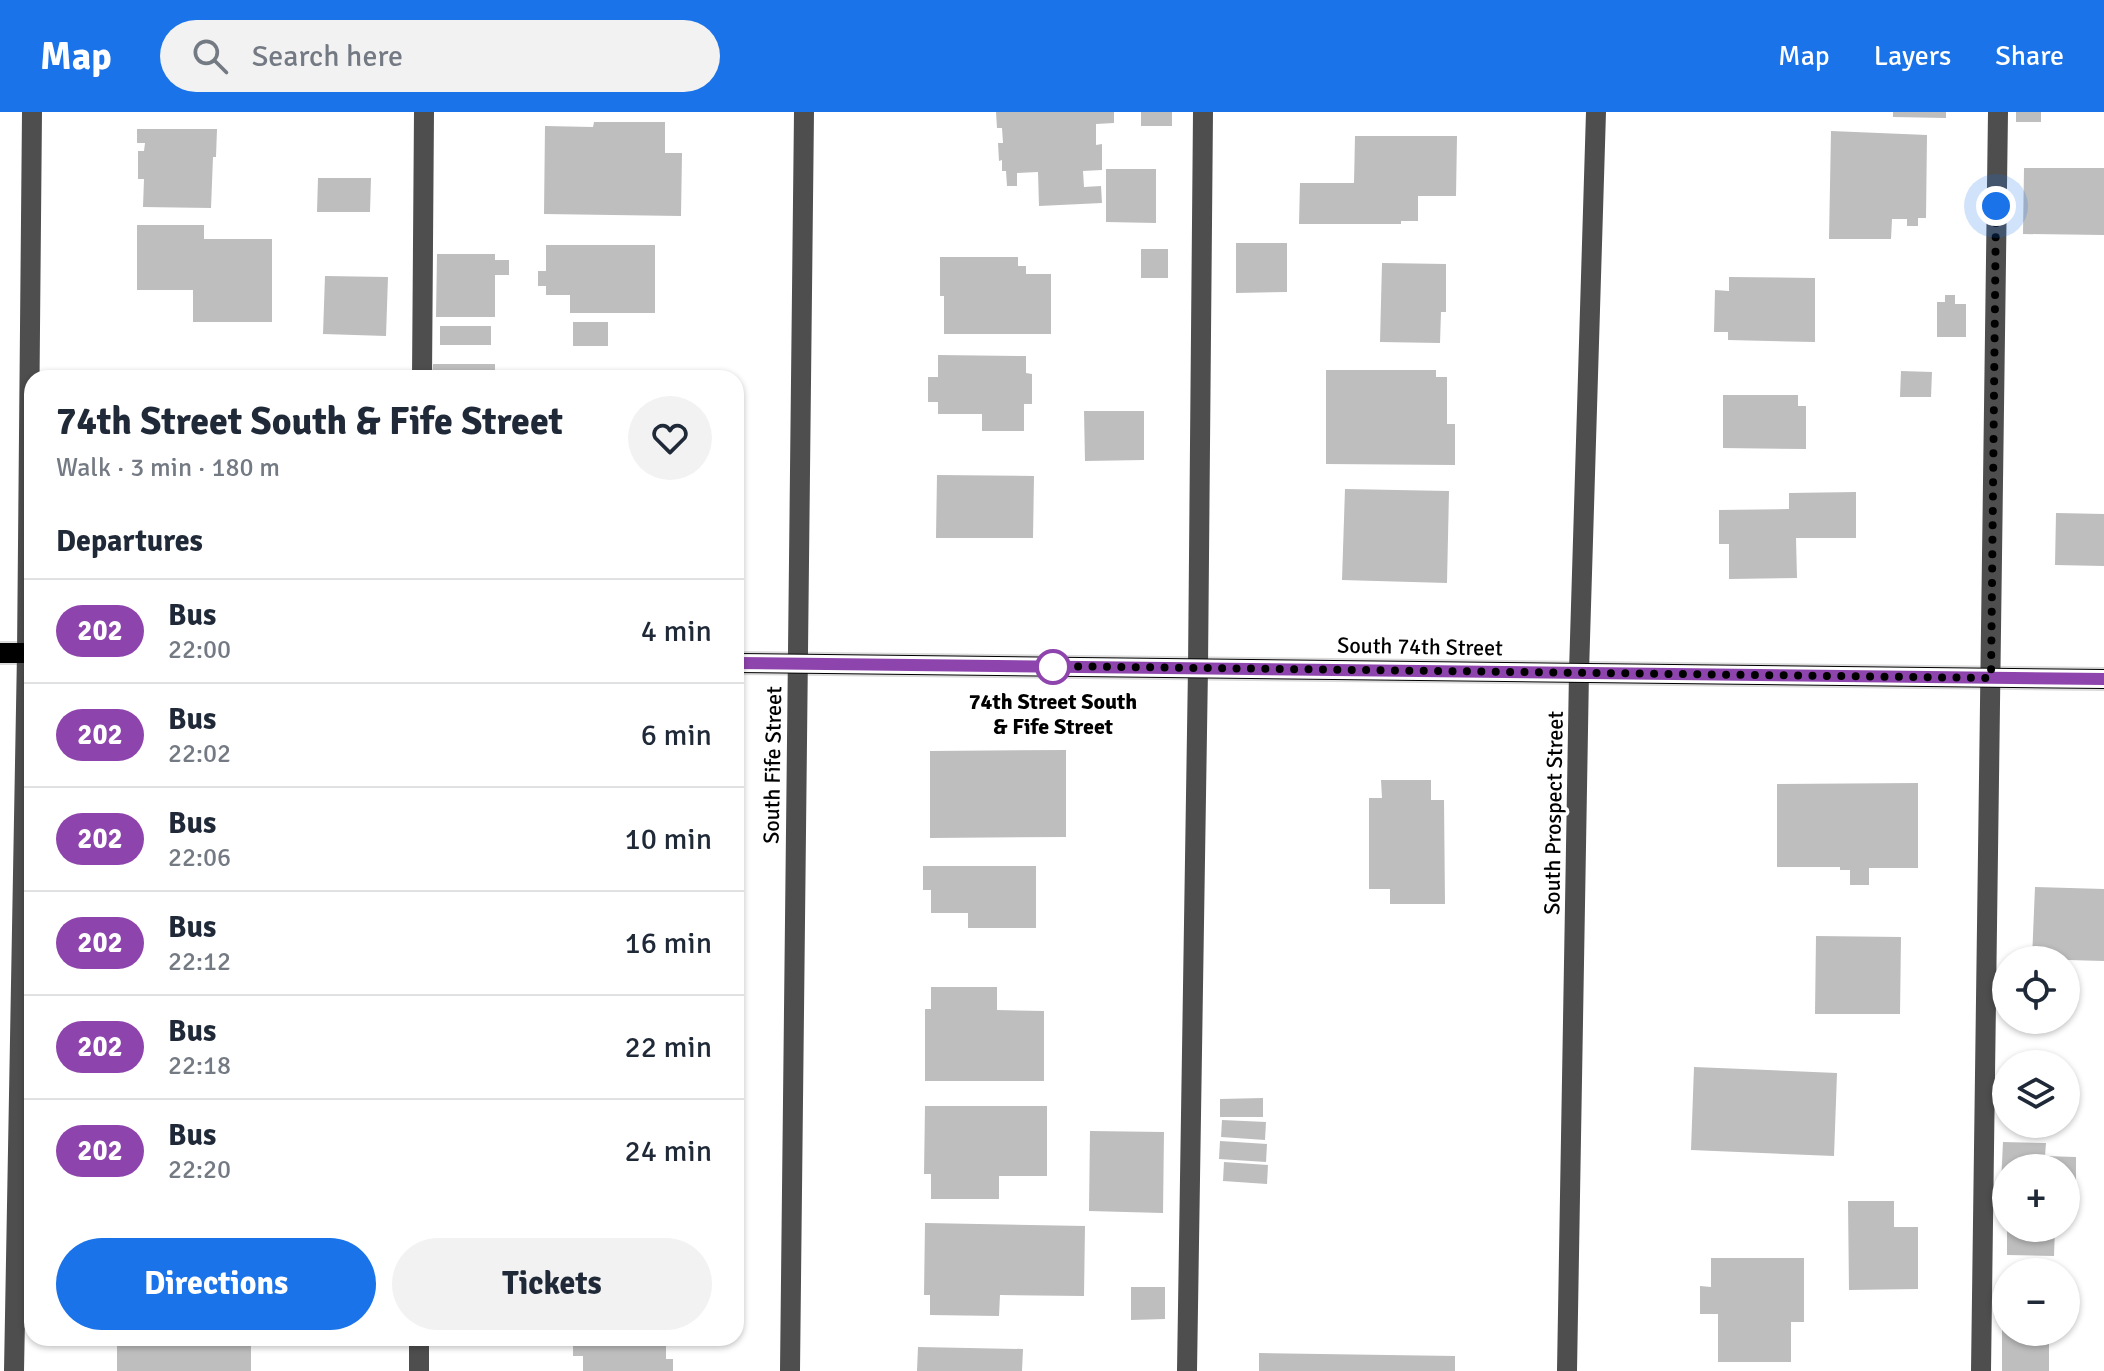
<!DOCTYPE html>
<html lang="en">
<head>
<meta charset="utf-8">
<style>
  body { margin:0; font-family:Signika,sans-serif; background:#f2f2f3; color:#1f2937; height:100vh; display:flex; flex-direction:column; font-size:30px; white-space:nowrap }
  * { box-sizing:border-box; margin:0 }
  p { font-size:26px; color:#747a83 }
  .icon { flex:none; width:44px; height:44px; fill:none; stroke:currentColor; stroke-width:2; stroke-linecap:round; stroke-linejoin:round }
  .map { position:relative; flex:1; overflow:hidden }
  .sheet { position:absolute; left:24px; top:258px; width:720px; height:976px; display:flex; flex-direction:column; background:#fff; border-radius:24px; box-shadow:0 2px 6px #0004 }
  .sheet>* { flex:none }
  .badge { padding:0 16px; border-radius:26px; font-size:28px; line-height:52px }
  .fabs { position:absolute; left:1992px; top:834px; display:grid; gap:16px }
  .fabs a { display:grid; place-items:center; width:88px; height:88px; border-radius:50%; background:#fff; box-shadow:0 2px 6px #0004; font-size:40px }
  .you { position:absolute; width:40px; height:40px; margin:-20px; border:6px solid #fff; border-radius:50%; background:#1a73e8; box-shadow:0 0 0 12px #1a73e833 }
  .map>.badge { position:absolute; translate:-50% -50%; box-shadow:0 0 0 4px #fff }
  h2 { padding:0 32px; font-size:30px; line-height:72px }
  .round { display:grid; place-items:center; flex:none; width:84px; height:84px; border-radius:42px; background:#f2f2f3 }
  .summary { display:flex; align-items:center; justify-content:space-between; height:136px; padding:0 32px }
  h1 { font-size:38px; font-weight:700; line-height:60px }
  .primary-button { display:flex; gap:16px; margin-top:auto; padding:16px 32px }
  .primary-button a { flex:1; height:92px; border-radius:48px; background:#1a73e8; color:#fff; font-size:32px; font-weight:700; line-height:92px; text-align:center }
  .primary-button a+a { background:#f2f2f3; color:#1f2937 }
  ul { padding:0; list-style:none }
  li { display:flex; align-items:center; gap:24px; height:104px; padding:0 32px; border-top:2px solid #e0e1e3 }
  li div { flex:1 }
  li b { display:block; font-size:30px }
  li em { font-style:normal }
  li .badge { min-width:88px; font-weight:700; text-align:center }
  header { display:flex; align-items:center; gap:48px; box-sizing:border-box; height:112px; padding:0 40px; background:#1a73e8; color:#fff }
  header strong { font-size:38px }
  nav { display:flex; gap:44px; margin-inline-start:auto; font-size:28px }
  .search { width:560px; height:72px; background:#f2f2f3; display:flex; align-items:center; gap:20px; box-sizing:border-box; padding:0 28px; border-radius:44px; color:#747a83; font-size:30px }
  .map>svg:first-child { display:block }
  .building { fill:#bebebe }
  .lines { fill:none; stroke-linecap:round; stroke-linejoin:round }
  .major-casing { stroke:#dbdbdb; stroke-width:24 }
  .minor { stroke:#4e4e4e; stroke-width:20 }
  .major { stroke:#000; stroke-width:20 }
  .line-casing { stroke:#fff; stroke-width:18 }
  .line { stroke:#8e44ad; stroke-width:12 }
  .walk { stroke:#000; stroke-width:8; stroke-dasharray:0 14.4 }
  .stop-dot { fill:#fff; stroke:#8e44ad; stroke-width:4 }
  .labels { text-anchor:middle; stroke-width:7; stroke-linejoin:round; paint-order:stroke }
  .street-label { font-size:22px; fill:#000; stroke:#fff }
  .stop-label { font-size:22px; font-weight:bold; fill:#000; stroke:#fff }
</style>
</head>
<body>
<header>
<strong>Map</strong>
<div class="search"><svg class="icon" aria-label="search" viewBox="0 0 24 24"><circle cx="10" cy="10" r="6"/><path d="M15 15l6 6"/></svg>Search here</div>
<nav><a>Map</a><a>Layers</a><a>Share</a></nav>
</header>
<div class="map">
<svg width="2104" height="1259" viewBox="0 0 2104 1259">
  <rect width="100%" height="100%" fill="#fff"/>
  <g class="building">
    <polygon points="996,0 1114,0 1114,11 1096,12 1096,33 1102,32 1102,58 1083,59 1084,75 1101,74 1102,91 1039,94 1038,60 1017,61 1017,74 1007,74 1006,59 1002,59 1002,48 999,49 998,31 1003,31 1002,16 997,16"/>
    <rect x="1141" y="0" width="31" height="14"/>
    <polygon points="1893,0 1946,0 1946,6 1893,5"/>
    <rect x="2016" y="0" width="25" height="10"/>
    <polygon points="594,10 665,10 665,41 682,41 681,104 544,102 545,14 593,15"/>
    <polygon points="137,17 217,17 216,45 213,45 211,96 143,95 144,67 138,67 138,39 144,39 145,31 137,31"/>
    <polygon points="1831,19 1927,23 1926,106 1918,106 1918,114 1907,114 1907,107 1892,107 1891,127 1829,127"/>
    <polygon points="1355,24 1457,24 1456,84 1418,84 1418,109 1401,109 1401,112 1299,112 1300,71 1354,71"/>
    <polygon points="2024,56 2104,56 2104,123 2023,122"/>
    <polygon points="1106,57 1156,57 1156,111 1106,110"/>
    <polygon points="318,66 371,66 370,100 317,100"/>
    <polygon points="137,113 204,113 204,127 272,127 272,210 193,210 193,178 137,178"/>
    <polygon points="1236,131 1287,131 1287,180 1236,181"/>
    <polygon points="546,133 655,133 655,201 570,201 570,183 546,183 546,174 538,174 538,159 546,159"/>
    <rect x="1141" y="137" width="27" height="29"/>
    <polygon points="437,142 495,142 495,148 509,148 509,163 495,163 495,205 436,205"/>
    <polygon points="940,145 1018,145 1018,154 1026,154 1026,162 1051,162 1051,222 944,222 944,184 940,184"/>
    <polygon points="1382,151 1446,152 1446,200 1441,200 1440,231 1380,230"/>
    <polygon points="325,164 388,165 386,224 323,222"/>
    <polygon points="1729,165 1815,166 1815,230 1728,228 1728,220 1714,220 1715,178 1729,179"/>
    <polygon points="1945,183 1955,183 1955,192 1966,192 1966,225 1937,225 1937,190 1945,190"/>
    <rect x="573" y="210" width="35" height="24"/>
    <rect x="440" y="214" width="51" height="19"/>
    <polygon points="938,243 1026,244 1026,261 1032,262 1032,292 1024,292 1024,319 982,319 982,302 938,302 938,290 928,290 928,265 938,265"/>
    <polygon points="433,252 495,252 495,266 432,266"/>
    <polygon points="1326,258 1436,258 1436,265 1447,265 1447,312 1455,312 1455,353 1326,352"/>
    <polygon points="1901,259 1932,260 1931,285 1900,285"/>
    <polygon points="528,260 670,261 670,266 528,266"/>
    <polygon points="1723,283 1798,283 1798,294 1806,294 1806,337 1723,336"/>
    <polygon points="1084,299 1144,299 1144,348 1085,349"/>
    <polygon points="937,363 1034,364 1033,426 936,426"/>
    <polygon points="1345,377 1449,379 1447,471 1342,468"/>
    <polygon points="1856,380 1856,426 1796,426 1797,466 1729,467 1729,432 1719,432 1719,398 1789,397 1789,381"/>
    <polygon points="2056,401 2104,402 2104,454 2055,453"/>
    <polygon points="1066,638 1066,725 930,726 930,639"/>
    <polygon points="1381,668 1431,668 1431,688 1444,688 1445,792 1390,792 1390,777 1369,777 1369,686 1382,686"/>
    <polygon points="1918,671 1918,756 1869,756 1869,773 1850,773 1850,758 1840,758 1840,755 1777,755 1777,672"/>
    <polygon points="923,754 1036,754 1036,816 968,816 968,801 931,801 931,778 923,778"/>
    <polygon points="2035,775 2104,777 2104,849 2032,847"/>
    <polygon points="1816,824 1901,825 1900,902 1815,902"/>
    <polygon points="931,875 997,875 997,898 1044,899 1044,969 925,969 925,897 931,897"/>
    <polygon points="1694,955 1837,961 1834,1044 1691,1038"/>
    <polygon points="1263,986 1263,1005 1220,1005 1220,987"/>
    <polygon points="925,994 1047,994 1047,1064 999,1064 999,1087 931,1087 931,1062 924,1062"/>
    <polygon points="1222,1008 1266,1010 1265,1028 1221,1025"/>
    <polygon points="1090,1019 1164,1020 1163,1101 1089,1099"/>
    <polygon points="1220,1029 1267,1032 1266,1050 1219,1047"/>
    <polygon points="2003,1030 2046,1031 2045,1044 2076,1045 2076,1074 2066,1073 2066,1056 2006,1056 2006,1071 2001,1071"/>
    <polygon points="1224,1050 1268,1053 1267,1072 1223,1069"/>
    <polygon points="1848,1089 1894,1089 1894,1115 1918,1115 1918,1177 1849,1178"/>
    <polygon points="925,1111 1085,1114 1084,1184 1000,1183 999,1204 930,1203 930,1183 924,1183"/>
    <polygon points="2007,1116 2055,1116 2054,1144 2007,1143"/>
    <polygon points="1711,1146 1804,1146 1804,1210 1791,1210 1791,1250 1718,1250 1718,1202 1700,1202 1700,1174 1711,1175"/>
    <polygon points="1131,1175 1165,1175 1165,1207 1131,1208"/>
    <polygon points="2002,1213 2006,1213 2006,1220 2049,1220 2049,1259 2002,1259"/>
    <polygon points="132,1226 251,1226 251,1259 117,1259 117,1228"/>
    <polygon points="568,1226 666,1226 666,1247 673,1247 673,1259 583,1259 583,1244 573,1244 573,1233 568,1233"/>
    <polygon points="918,1235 1023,1237 1022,1259 917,1259"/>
    <polygon points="1259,1241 1455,1244 1455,1259 1259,1259"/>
  </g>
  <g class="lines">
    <defs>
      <g id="major">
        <polyline points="0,541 32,541"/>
        <polyline points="736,551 2104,567"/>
      </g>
    </defs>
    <use href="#major" class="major-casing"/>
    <g class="minor">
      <polyline points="422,266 424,0"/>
      <polyline points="14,1259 27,541 32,0"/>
      <polyline points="419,1259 419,1226"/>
      <polyline points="790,1259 804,0"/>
      <polyline points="1187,1259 1198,556 1203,0"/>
      <polyline points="1567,1259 1579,560 1596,0"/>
      <polyline points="1981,1259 1998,0"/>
    </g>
    <use href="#major" class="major"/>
  </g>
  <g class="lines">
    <defs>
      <polyline id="line" points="736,551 2104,567"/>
    </defs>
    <use href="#line" class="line-casing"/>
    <use href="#line" class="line"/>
    <polyline class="walk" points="1053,555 1044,554 1991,566 1996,94"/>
  </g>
  <circle class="stop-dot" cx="1053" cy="555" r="16"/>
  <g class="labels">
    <g class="street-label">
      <text transform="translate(1420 534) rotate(1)" y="8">South 74th Street</text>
      <text transform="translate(772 653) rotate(-89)" y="8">South Fife Street</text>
      <text transform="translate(1553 701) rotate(-89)" y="8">South Prospect Street</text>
    </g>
    <g class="stop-label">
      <text x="1053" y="597">74th Street South<tspan x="1053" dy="25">&amp; Fife Street</tspan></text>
    </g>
  </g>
</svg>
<div class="fabs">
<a><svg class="icon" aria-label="locate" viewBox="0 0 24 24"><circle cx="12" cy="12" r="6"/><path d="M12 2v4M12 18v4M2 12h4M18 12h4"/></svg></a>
<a><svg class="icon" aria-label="layers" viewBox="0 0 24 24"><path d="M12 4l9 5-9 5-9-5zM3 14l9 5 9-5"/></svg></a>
<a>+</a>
<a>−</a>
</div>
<div class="you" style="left:1996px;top:94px"></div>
<section class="sheet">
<div class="summary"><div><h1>74th Street South &amp; Fife Street</h1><p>Walk · 3 min · 180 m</p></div><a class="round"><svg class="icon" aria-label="heart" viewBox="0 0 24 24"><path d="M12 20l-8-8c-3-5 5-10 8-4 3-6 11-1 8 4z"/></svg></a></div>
<h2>Departures</h2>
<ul>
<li><span class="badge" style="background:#8e44ad;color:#fff">202</span><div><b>Bus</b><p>22:00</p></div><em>4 min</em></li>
<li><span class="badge" style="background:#8e44ad;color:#fff">202</span><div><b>Bus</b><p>22:02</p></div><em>6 min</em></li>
<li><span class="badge" style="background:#8e44ad;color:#fff">202</span><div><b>Bus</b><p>22:06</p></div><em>10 min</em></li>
<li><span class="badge" style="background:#8e44ad;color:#fff">202</span><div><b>Bus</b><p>22:12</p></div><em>16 min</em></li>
<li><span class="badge" style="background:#8e44ad;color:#fff">202</span><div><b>Bus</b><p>22:18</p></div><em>22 min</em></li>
<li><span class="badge" style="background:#8e44ad;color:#fff">202</span><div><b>Bus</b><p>22:20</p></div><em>24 min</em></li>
</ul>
<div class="primary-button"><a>Directions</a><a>Tickets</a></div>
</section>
</div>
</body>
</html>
